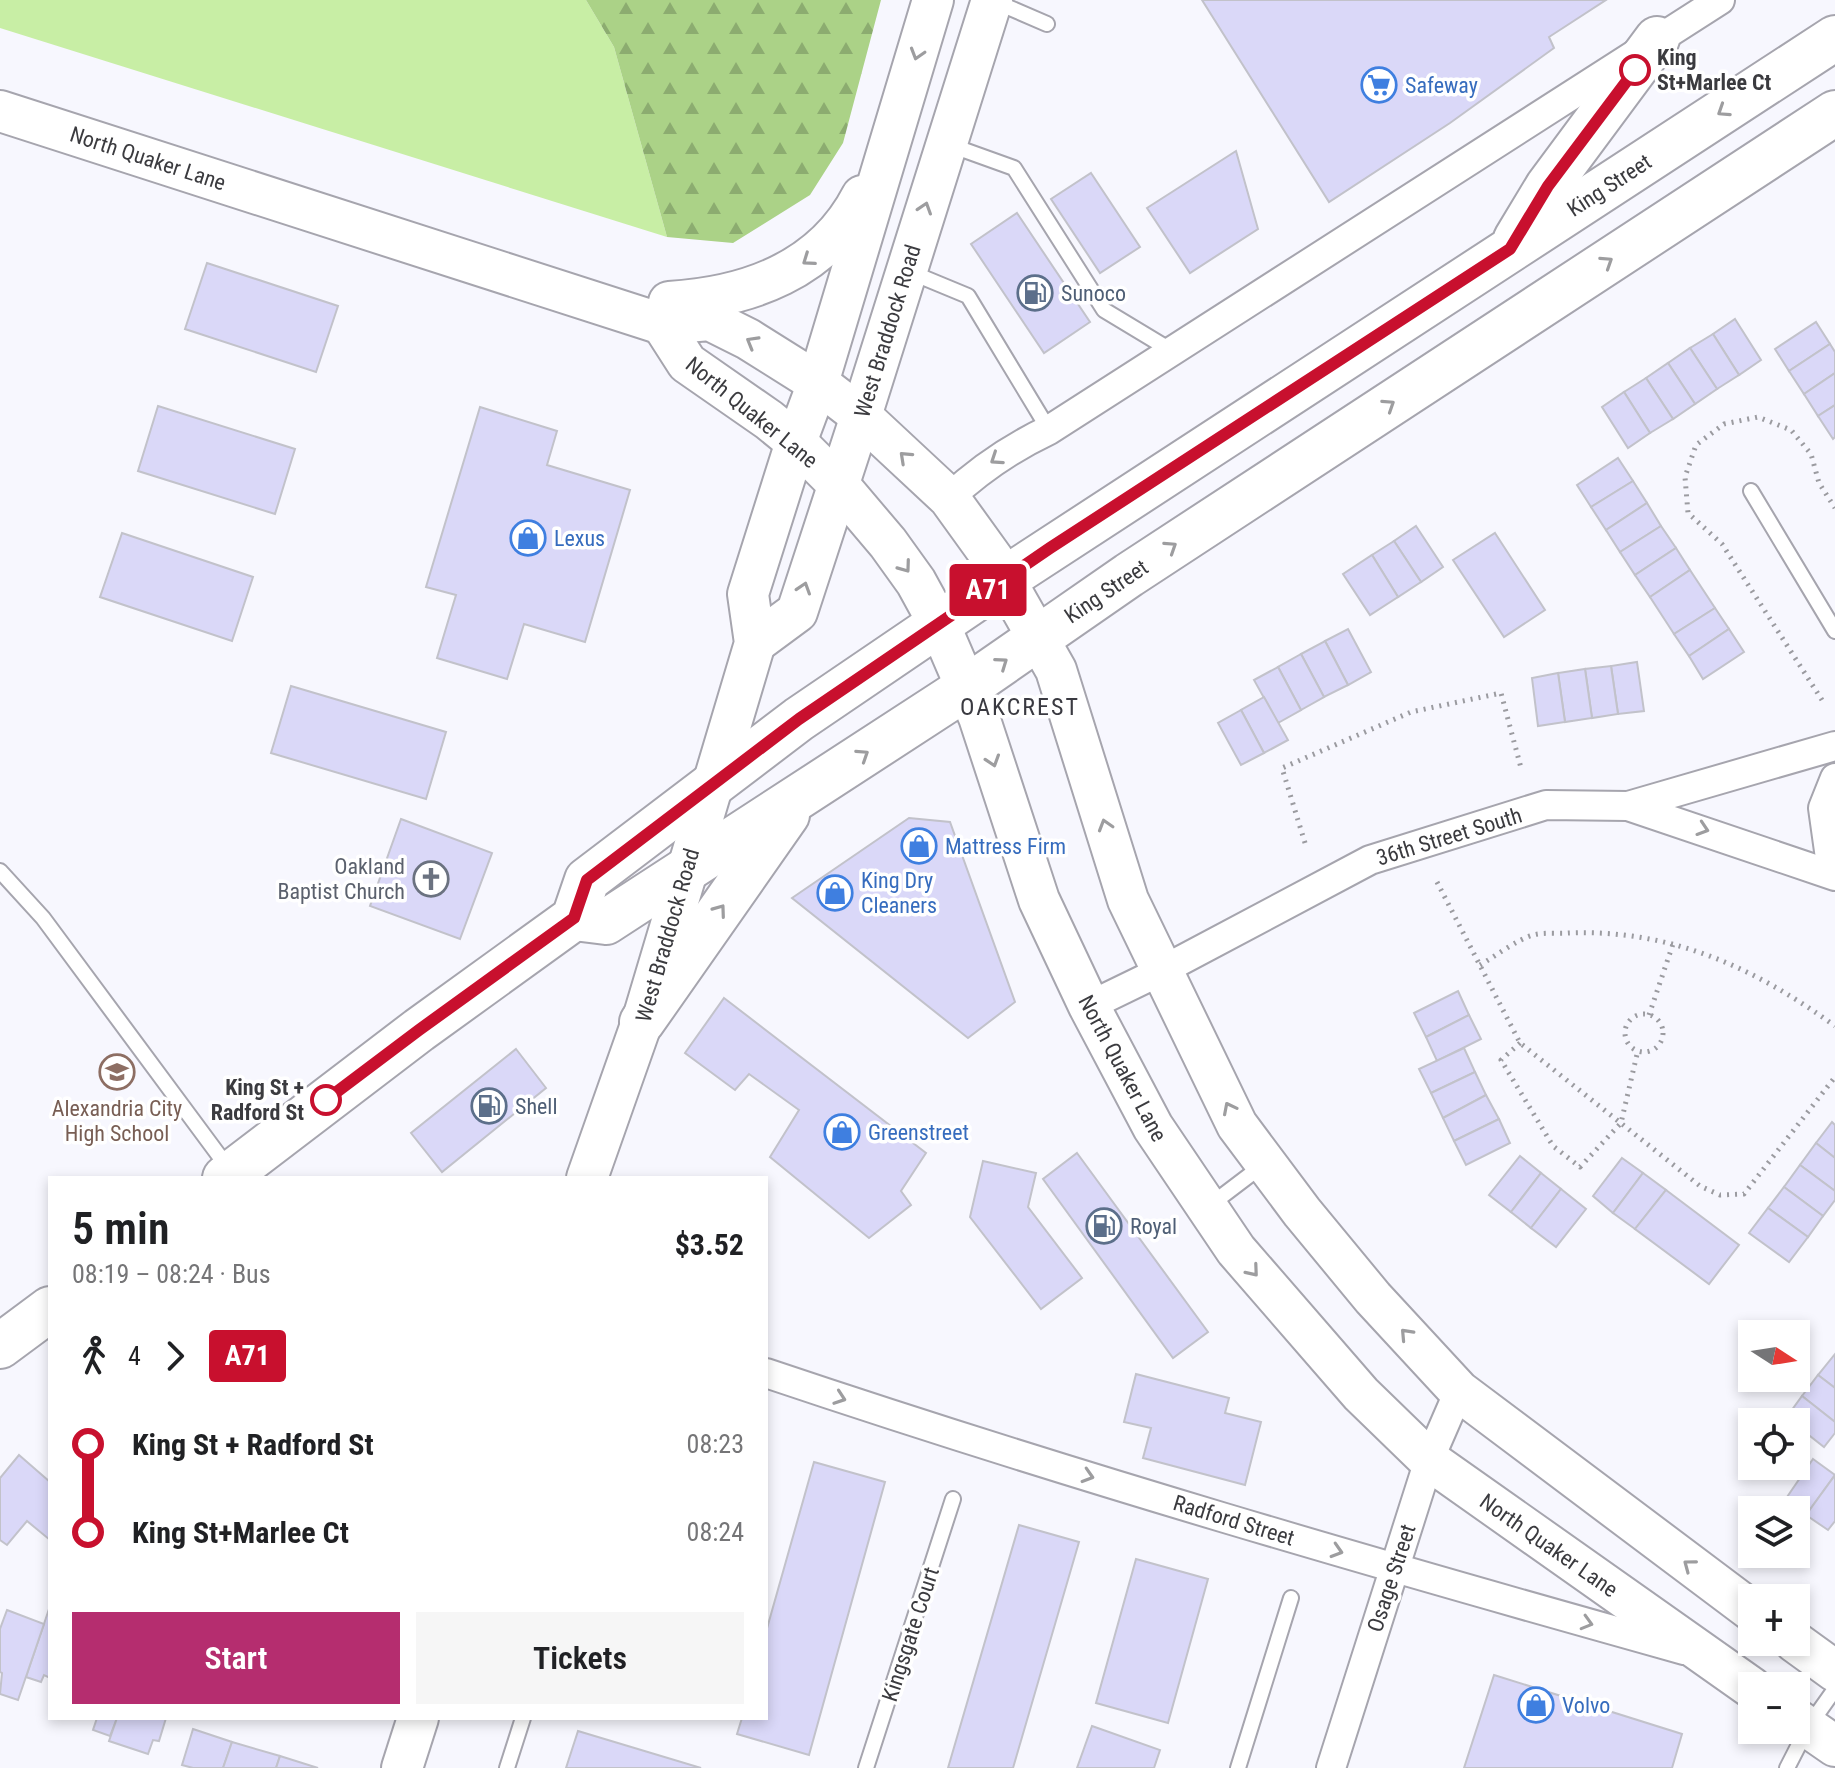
<!DOCTYPE html>
<html lang="en">
<head>
<meta charset="utf-8">
<style>
  body { margin:0; font-family:"Roboto Condensed",sans-serif; background:#f6f6f6; color:#202124; height:100vh; display:flex; flex-direction:column; font-size:30px; white-space:nowrap }
  * { box-sizing:border-box; margin:0 }
  p { font-size:26px; color:#757577 }
  .icon { flex:none; width:44px; height:44px; fill:none; stroke:currentColor; stroke-width:2; stroke-linecap:round; stroke-linejoin:round }
  .map { position:relative; flex:1; overflow:hidden }
  .side { position:absolute; left:48px; top:1176px; width:720px; height:544px; display:flex; flex-direction:column; background:#fff; border-radius:0px; box-shadow:0 4px 12px #0003 }
  .side>* { flex:none }
  .badge { padding:0 16px; border-radius:6px; font-size:28px; line-height:52px }
  .needle { width:52px; rotate:102deg }
  .tools { position:absolute; left:1738px; top:1320px; display:grid; gap:16px }
  .tools a { display:grid; place-items:center; width:72px; height:72px; border-radius:0px; background:#fff; box-shadow:0 4px 12px #0003; font-size:40px }
  .map>.badge { position:absolute; translate:-50% -50%; box-shadow:0 0 0 4px #fff }
  .legs { display:flex; align-items:center; gap:12px; height:88px; padding:0 24px; font-size:26px }
  .legs p { margin-inline-start:auto }
  .head { display:flex; align-items:center; justify-content:space-between; height:136px; padding:0 24px }
  h1 { font-size:44px; font-weight:600; line-height:60px }
  .cta { display:flex; gap:16px; margin-top:auto; padding:16px 24px }
  .cta a { flex:1; height:92px; border-radius:0px; background:#b52d6f; color:#fff; font-size:32px; font-weight:600; line-height:92px; text-align:center }
  .cta a+a { background:#f6f6f6; color:#202124 }
  ul { padding:0 24px; list-style:none }
  li { display:flex; align-items:center; gap:28px; height:88px; font-size:30px }
  li i { display:grid; place-items:center; width:12px; height:100%; margin:0 10px; background:currentColor }
  li i::after { content:''; width:20px; height:20px; margin:-10px; border:6px solid; border-radius:50%; background:#fff }
  li p { margin-inline-start:auto }
  li:first-child i { background:linear-gradient(#0000 50%,currentColor 0) }
  li:last-child i { background:linear-gradient(currentColor 50%,#0000 0) }
  .map>svg:first-child { display:block }
  .green { fill:#c8eea5 }
  .forest { fill:url(#forest-firs) }
  .building { fill:#dad8f8; stroke:#c2c2ca; stroke-width:2 }
  .lines { fill:none; stroke-linecap:round; stroke-linejoin:round }
  .lane-casing { stroke:#a6a5ae; stroke-width:18 }
  .street-casing { stroke:#a6a5ae; stroke-width:32 }
  .secondary-casing { stroke:#a6a5ae; stroke-width:44 }
  .primary-casing { stroke:#a6a5ae; stroke-width:48 }
  .path { stroke:#9b9ba0; stroke-width:5; stroke-dasharray:2 6; stroke-linecap:butt }
  .lane { stroke:#fff; stroke-width:14 }
  .street { stroke:#fff; stroke-width:28 }
  .secondary { stroke:#fff; stroke-width:40 }
  .primary { stroke:#fff; stroke-width:44 }
  .oneway { stroke:#9d9d9f }
  .line-1-casing { stroke:#fff; stroke-width:18 }
  .line-1 { stroke:#c8102e; stroke-width:12 }
  .stop-1-dot { fill:#fff; stroke:#c8102e; stroke-width:4 }
  .labels { text-anchor:middle; stroke-width:7; stroke-linejoin:round; paint-order:stroke }
  .stop-label { font-size:22px; font-weight:bold; fill:#3b3b3f; stroke:#fff; text-anchor:start }
  .shop-label { font-size:22px; fill:#366cbe; stroke:#fff; text-anchor:start }
  .street-label { font-size:22px; fill:#3b3b3f; stroke:#fff }
  .service-label { font-size:22px; fill:#4e5e75; stroke:#fff; text-anchor:start }
  .worship-label { font-size:22px; fill:#5b616d; stroke:#fff; text-anchor:end }
  .education-label { font-size:22px; fill:#785e54; stroke:#fff }
  .neighbourhood-label { font-size:24px; letter-spacing:2px; fill:#3a3a41; stroke:#fff }
</style>
</head>
<body>
<div class="map">
<svg width="1835" height="1768" viewBox="0 0 1835 1768">
  <defs>
    <pattern id="forest-firs" width="22" height="20" patternUnits="userSpaceOnUse" patternTransform="scale(2)"><rect width="22" height="20" fill="#abd287"/><path d="M5 1l3.5 6h-7zM16 11l3.5 6h-7z" fill="#8cac70"/></pattern>
  </defs>
  <rect width="100%" height="100%" fill="#f7f7fe"/>
  <polygon class="green" points="0,0 586,0 614,47 667,237 0,28"/>
  <polygon class="forest" points="586,0 881,0 843,143 810,195 733,243 667,237 614,47"/>
  <g class="building">
    <polygon points="1202,0 1606,0 1549,37 1554,48 1450,123 1329,202"/>
    <polygon points="1236,151 1258,229 1190,273 1147,208"/>
    <polygon points="1091,173 1140,247 1100,273 1051,199"/>
    <polygon points="1017,213 1090,322 1044,353 971,244"/>
    <polygon points="207,263 338,306 316,372 185,329"/>
    <polygon points="1735,319 1761,360 1739,375 1713,334"/>
    <polygon points="1816,322 1830,344 1789,371 1775,349"/>
    <polygon points="1713,334 1739,375 1717,389 1690,348"/>
    <polygon points="1830,344 1835,352 1835,373 1804,394 1789,371"/>
    <polygon points="1690,348 1717,389 1695,404 1668,363"/>
    <polygon points="1668,363 1695,404 1673,419 1646,378"/>
    <polygon points="1835,373 1835,405 1818,416 1804,394"/>
    <polygon points="1646,378 1673,419 1650,433 1624,392"/>
    <polygon points="1624,392 1650,433 1628,448 1602,407"/>
    <polygon points="1835,405 1835,437 1833,439 1818,416"/>
    <polygon points="158,406 295,449 275,514 138,471"/>
    <polygon points="480,407 557,431 547,465 630,490 585,642 524,624 507,679 437,658 456,595 426,587"/>
    <polygon points="1618,458 1633,481 1591,507 1577,485"/>
    <polygon points="1633,481 1647,503 1606,530 1591,507"/>
    <polygon points="1647,503 1661,526 1620,552 1606,530"/>
    <polygon points="1416,526 1443,567 1421,582 1394,541"/>
    <polygon points="1661,526 1676,548 1635,575 1620,552"/>
    <polygon points="122,533 253,577 232,641 100,597"/>
    <polygon points="1495,533 1545,610 1504,637 1453,560"/>
    <polygon points="1394,541 1421,582 1398,597 1372,555"/>
    <polygon points="1676,548 1690,570 1650,597 1635,575"/>
    <polygon points="1372,555 1398,597 1370,615 1343,574"/>
    <polygon points="1690,570 1715,608 1674,634 1650,597"/>
    <polygon points="1715,608 1729,629 1689,656 1674,634"/>
    <polygon points="1348,629 1371,672 1348,685 1325,641"/>
    <polygon points="1729,629 1744,652 1703,679 1689,656"/>
    <polygon points="1325,641 1348,685 1324,697 1301,654"/>
    <polygon points="1301,654 1324,697 1301,710 1278,667"/>
    <polygon points="1637,662 1644,711 1618,714 1611,666"/>
    <polygon points="1611,666 1618,714 1592,718 1585,669"/>
    <polygon points="1278,667 1301,710 1278,723 1254,680"/>
    <polygon points="1585,669 1592,718 1565,722 1558,673"/>
    <polygon points="1558,673 1565,722 1538,726 1532,678"/>
    <polygon points="291,686 446,732 426,799 271,753"/>
    <polygon points="1264,697 1288,740 1264,753 1241,710"/>
    <polygon points="1241,710 1264,753 1241,765 1218,723"/>
    <polygon points="909,818 950,822 1015,1002 968,1038 792,898"/>
    <polygon points="401,819 492,853 460,939 370,906"/>
    <polygon points="1458,991 1469,1015 1426,1037 1414,1013"/>
    <polygon points="724,998 926,1153 901,1191 911,1205 869,1238 770,1157 799,1110 749,1074 735,1090 685,1053"/>
    <polygon points="1469,1015 1481,1039 1437,1061 1426,1037"/>
    <polygon points="1464,1048 1475,1072 1431,1093 1419,1069"/>
    <polygon points="516,1049 546,1088 442,1172 411,1133"/>
    <polygon points="1475,1072 1486,1095 1443,1118 1431,1093"/>
    <polygon points="1486,1095 1499,1119 1454,1141 1443,1118"/>
    <polygon points="1499,1119 1510,1143 1466,1165 1454,1141"/>
    <polygon points="1832,1122 1835,1125 1835,1158 1816,1143"/>
    <polygon points="1816,1143 1835,1158 1835,1191 1800,1165"/>
    <polygon points="1077,1153 1208,1332 1173,1358 1043,1179"/>
    <polygon points="1520,1156 1541,1173 1511,1212 1489,1195"/>
    <polygon points="1622,1158 1643,1173 1613,1213 1593,1196"/>
    <polygon points="983,1161 1036,1173 1028,1207 1082,1278 1041,1309 970,1217"/>
    <polygon points="1800,1165 1835,1191 1835,1200 1823,1216 1784,1187"/>
    <polygon points="1541,1173 1561,1189 1531,1228 1511,1212"/>
    <polygon points="1643,1173 1666,1190 1635,1229 1613,1213"/>
    <polygon points="1784,1187 1823,1216 1808,1237 1768,1208"/>
    <polygon points="1561,1189 1586,1209 1556,1247 1531,1228"/>
    <polygon points="1666,1190 1739,1245 1709,1284 1635,1229"/>
    <polygon points="1768,1208 1808,1237 1789,1262 1749,1233"/>
    <polygon points="1835,1354 1835,1388 1818,1375"/>
    <polygon points="1136,1374 1229,1398 1225,1413 1261,1422 1245,1485 1143,1458 1151,1428 1124,1422"/>
    <polygon points="1818,1375 1835,1388 1835,1422 1802,1396"/>
    <polygon points="1802,1396 1835,1422 1835,1433 1824,1447 1796,1425 1796,1422 1786,1418"/>
    <polygon points="19,1455 50,1482 50,1540 27,1521 7,1545 0,1540 0,1478"/>
    <polygon points="1813,1459 1835,1475 1806,1515 1785,1500"/>
    <polygon points="814,1462 885,1482 809,1755 737,1734 742,1718 766,1718 766,1632"/>
    <polygon points="1835,1475 1835,1521 1828,1530 1806,1515"/>
    <polygon points="1019,1525 1079,1542 1013,1768 948,1768"/>
    <polygon points="1136,1559 1208,1579 1168,1723 1096,1703"/>
    <polygon points="50,1606 50,1678 44,1675 41,1682 26,1677"/>
    <polygon points="7,1610 44,1624 18,1700 0,1694 2,1673 0,1672 0,1629"/>
    <polygon points="1494,1675 1682,1734 1672,1768 1464,1768"/>
    <polygon points="97,1718 117,1718 110,1736 93,1730"/>
    <polygon points="117,1718 166,1718 159,1741 153,1740 148,1754 109,1741"/>
    <polygon points="1092,1726 1160,1750 1154,1768 1077,1768"/>
    <polygon points="193,1729 232,1742 223,1768 193,1768 182,1765"/>
    <polygon points="578,1731 701,1768 566,1768"/>
    <polygon points="232,1742 280,1756 276,1768 223,1768"/>
    <polygon points="280,1756 318,1768 276,1768"/>
  </g>
  <g class="lines">
    <defs>
      <g id="lane">
        <polyline points="996,2 1047,24"/>
        <polyline points="950,145 1014,168 1104,310 1172,351"/>
        <polyline points="910,272 968,296 1049,430"/>
        <polyline points="1751,491 1835,631"/>
        <polyline points="0,871 43,918 229,1169"/>
        <polyline points="1209,1206 1263,1165"/>
        <polyline points="507,1768 523,1718"/>
        <polyline points="866,1768 953,1499"/>
        <polyline points="1238,1768 1291,1598"/>
        <polyline points="1787,1768 1808,1727 1835,1689"/>
      </g>
      <g id="street">
        <path d="M949,498C980,469 1011,448 1049,430L1720,0"/>
        <polyline points="1835,778 1823,808 1830,858 1835,864"/>
        <polyline points="1628,806 1835,876"/>
        <polyline points="1089,1006 1161,971 1370,860 1546,805 1628,806 1835,746"/>
        <path d="M766,1373C1069,1475 1376,1564 1684,1650"/>
        <polyline points="1331,1768 1429,1460 1459,1391"/>
      </g>
      <g id="secondary">
        <polyline points="0,111 662,324 710,320 748,339 818,383 861,416 949,498 993,559 1056,670 1128,900 1237,1125 1302,1212 1373,1298 1459,1391 1752,1611"/>
        <path d="M669,302C749,297 824,270 862,196"/>
        <polyline points="662,324 687,363 769,420 796,442 838,484 888,543 916,582 939,624 979,717 1039,900 1089,1006 1153,1127 1236,1250 1361,1394 1429,1460 1752,1688"/>
        <polyline points="755,643 797,612 861,416 992,0"/>
        <polyline points="587,1178 642,1022 755,643 748,594 796,442 818,383 933,0"/>
        <polyline points="1795,1642 1835,1671"/>
        <polyline points="1796,1719 1835,1746"/>
        <polyline points="402,1768 418,1718"/>
      </g>
      <g id="primary">
        <polyline points="1516,239 1548,186 1657,39"/>
        <polyline points="574,918 606,922 966,688 1129,575 1835,113"/>
        <polyline points="642,1022 787,815"/>
        <polyline points="225,1178 419,1030 574,918 587,880 799,719 1005,579 1835,38"/>
        <polyline points="0,1346 50,1309"/>
      </g>
    </defs>
    <use href="#lane" class="lane-casing"/>
    <use href="#street" class="street-casing"/>
    <use href="#secondary" class="secondary-casing"/>
    <use href="#primary" class="primary-casing"/>
    <g class="path">
      <polyline points="1822,700 1722,544 1688,513 1685,477 1696,445 1724,424 1758,417 1791,430 1811,454 1819,483 1835,508"/>
      <polyline points="1305,843 1282,768 1411,712 1501,693 1521,768"/>
      <polyline points="1437,882 1520,1043 1700,1186 1720,1195 1744,1194 1835,1077"/>
      <path d="M1480,965C1494,957 1518,939 1533,935C1544,932 1558,934 1569,933C1671,929 1755,968 1835,1026"/>
      <circle cx="1644" cy="1033" r="19"/>
      <polyline points="1649,1015 1673,944"/>
      <polyline points="1520,1043 1501,1060 1553,1146 1580,1167 1621,1123 1638,1050"/>
    </g>
    <use href="#lane" class="lane"/>
    <use href="#street" class="street"/>
    <use href="#secondary" class="secondary"/>
    <use href="#primary" class="primary"/>
  </g>
  <defs><path id="oneway-chevron" d="M-2-3.5L2.5 0L-2 3.5" fill="none" stroke-width="1.6" stroke-linecap="round" stroke-linejoin="round" transform="scale(2)"/></defs>
  <g class="oneway">
    <use href="#oneway-chevron" transform="translate(917 54) rotate(107)"/>
    <use href="#oneway-chevron" transform="translate(1723 111) rotate(147)"/>
    <use href="#oneway-chevron" transform="translate(925 208) rotate(-72)"/>
    <use href="#oneway-chevron" transform="translate(808 260) rotate(145)"/>
    <use href="#oneway-chevron" transform="translate(1607 262) rotate(-33)"/>
    <use href="#oneway-chevron" transform="translate(752 342) rotate(-150)"/>
    <use href="#oneway-chevron" transform="translate(1389 405) rotate(-33)"/>
    <use href="#oneway-chevron" transform="translate(905 457) rotate(-137)"/>
    <use href="#oneway-chevron" transform="translate(996 459) rotate(146)"/>
    <use href="#oneway-chevron" transform="translate(1171 547) rotate(-33)"/>
    <use href="#oneway-chevron" transform="translate(905 567) rotate(54)"/>
    <use href="#oneway-chevron" transform="translate(804 588) rotate(-72)"/>
    <use href="#oneway-chevron" transform="translate(1002 663) rotate(-35)"/>
    <use href="#oneway-chevron" transform="translate(863 755) rotate(-33)"/>
    <use href="#oneway-chevron" transform="translate(993 761) rotate(72)"/>
    <use href="#oneway-chevron" transform="translate(1105 825) rotate(-107)"/>
    <use href="#oneway-chevron" transform="translate(1703 829) rotate(18)"/>
    <use href="#oneway-chevron" transform="translate(720 910) rotate(-54)"/>
    <use href="#oneway-chevron" transform="translate(1229 1108) rotate(-117)"/>
    <use href="#oneway-chevron" transform="translate(1253 1271) rotate(50)"/>
    <use href="#oneway-chevron" transform="translate(1406 1334) rotate(-133)"/>
    <use href="#oneway-chevron" transform="translate(840 1398) rotate(19)"/>
    <use href="#oneway-chevron" transform="translate(1088 1476) rotate(17)"/>
    <use href="#oneway-chevron" transform="translate(1337 1551) rotate(17)"/>
    <use href="#oneway-chevron" transform="translate(1689 1565) rotate(-143)"/>
    <use href="#oneway-chevron" transform="translate(1587 1623) rotate(16)"/>
  </g>
  <g class="lines">
    <defs>
      <polyline id="line-1" points="326,1100 419,1030 574,918 587,880 799,719 1050,548 1510,249 1548,186 1635,70"/>
    </defs>
    <use href="#line-1" class="line-1-casing"/>
    <use href="#line-1" class="line-1"/>
  </g>
  <defs>
    <symbol id="supermarket-ring" viewBox="-11 -11 22 22"><circle r="9.5" fill="#fff" stroke="#3f7fe0" stroke-width="1.5"/><path d="M-6-5.5h2.5l.6 2H6L4.5 2H-2.5L-4.4-4H-6ZM-1.5 3.2a1.3 1.3 0 1 0 .1 0ZM3 3.2a1.3 1.3 0 1 0 .1 0Z" fill="#3f7fe0"/></symbol>
    <symbol id="fuel-ring" viewBox="-11 -11 22 22"><circle r="9.5" fill="#fff" stroke="#5c6f8a" stroke-width="1.5"/><path d="M-5.5-6h7V0h2V4h1.3V-2.5L3-4.5l.8-.8L6-3V5H2.5V1h-1V6h-7ZM-4.2-4.7v3.2H.2V-4.7Z" fill="#5c6f8a"/></symbol>
    <symbol id="shop-ring" viewBox="-11 -11 22 22"><circle r="9.5" fill="#fff" stroke="#3f7fe0" stroke-width="1.5"/><path d="M-5-2.5h2.3a2.7 3.5 0 0 1 5.4 0H5L5.5 6h-11ZM-1.5-2.5h3a1.5 2.3 0 0 0-3 0Z" fill="#3f7fe0"/></symbol>
    <symbol id="church-ring" viewBox="-11 -11 22 22"><circle r="9.5" fill="#fff" stroke="#6b7280" stroke-width="1.5"/><path d="M-1.2-6h2.4v3.5h3.3v2.4h-3.3V6h-2.4V-.1h-3.3v-2.4h3.3Z" fill="#6b7280"/></symbol>
    <symbol id="school-ring" viewBox="-11 -11 22 22"><circle r="9.5" fill="#fff" stroke="#8d6e63" stroke-width="1.5"/><path d="M0-5L7-2L0 1L-7-2ZM-4 1L0 2.5L4 1V4Q0 6-4 4Z" fill="#8d6e63"/></symbol>
  </defs>
  <g fill-rule="evenodd">
    <use href="#supermarket-ring" x="1359" y="65" width="40" height="40"/>
    <use href="#fuel-ring" x="1015" y="273" width="40" height="40"/>
    <use href="#shop-ring" x="508" y="518" width="40" height="40"/>
    <use href="#shop-ring" x="899" y="826" width="40" height="40"/>
    <use href="#church-ring" x="411" y="859" width="40" height="40"/>
    <use href="#shop-ring" x="815" y="873" width="40" height="40"/>
    <use href="#school-ring" x="97" y="1052" width="40" height="40"/>
    <use href="#fuel-ring" x="469" y="1086" width="40" height="40"/>
    <use href="#shop-ring" x="822" y="1112" width="40" height="40"/>
    <use href="#fuel-ring" x="1084" y="1206" width="40" height="40"/>
    <use href="#shop-ring" x="1516" y="1685" width="40" height="40"/>
  </g>
  <g class="stop-1-dot">
    <circle cx="1635" cy="70" r="14"/>
    <circle cx="326" cy="1100" r="14"/>
  </g>
  <g class="labels">
    <g class="stop-label">
      <text x="1657" y="65">King<tspan x="1657" dy="25">St+Marlee Ct</tspan></text>
      <text x="304" y="1095" text-anchor="end">King St +<tspan x="304" dy="25">Radford St</tspan></text>
    </g>
    <g class="shop-label">
      <text x="1405" y="93">Safeway</text>
      <text x="554" y="546">Lexus</text>
      <text x="945" y="854">Mattress Firm</text>
      <text x="861" y="888">King Dry<tspan x="861" dy="25">Cleaners</tspan></text>
      <text x="868" y="1140">Greenstreet</text>
      <text x="1562" y="1713">Volvo</text>
    </g>
    <g class="street-label">
      <text transform="translate(148 158) rotate(18)" y="8">North Quaker Lane</text>
      <text transform="translate(1609 185) rotate(-33)" y="8">King Street</text>
      <text transform="translate(887 331) rotate(-73)" y="8">West Braddock Road</text>
      <text transform="translate(752 412) rotate(39)" y="8">North Quaker Lane</text>
      <text transform="translate(1106 591) rotate(-34)" y="8">King Street</text>
      <text transform="translate(1449 836) rotate(-17)" y="8">36th Street South</text>
      <text transform="translate(667 935) rotate(-74)" y="8">West Braddock Road</text>
      <text transform="translate(1123 1068) rotate(62)" y="8">North Quaker Lane</text>
      <text transform="translate(1234 1520) rotate(17)" y="8">Radford Street</text>
      <text transform="translate(1549 1545) rotate(35)" y="8">North Quaker Lane</text>
      <text transform="translate(1391 1578) rotate(-72)" y="8">Osage Street</text>
      <text transform="translate(910 1634) rotate(-72)" y="8">Kingsgate Court</text>
    </g>
    <g class="service-label">
      <text x="1061" y="301">Sunoco</text>
      <text x="515" y="1114">Shell</text>
      <text x="1130" y="1234">Royal</text>
    </g>
    <g class="worship-label">
      <text x="405" y="874">Oakland<tspan x="405" dy="25">Baptist Church</tspan></text>
    </g>
    <g class="education-label">
      <text x="117" y="1116">Alexandria City<tspan x="117" dy="25">High School</tspan></text>
    </g>
    <g class="neighbourhood-label">
      <text x="1020" y="715">OAKCREST</text>
    </g>
  </g>
</svg>
<div class="tools">
<a><svg class="needle" viewBox="-14 -14 28 28"><path d="M0-13l5 13h-10z" fill="#e53935"/><path d="M0 13l5-13h-10z" fill="#757577"/></svg></a>
<a><svg class="icon" aria-label="locate" viewBox="0 0 24 24"><circle cx="12" cy="12" r="6"/><path d="M12 2v4M12 18v4M2 12h4M18 12h4"/></svg></a>
<a><svg class="icon" aria-label="layers" viewBox="0 0 24 24"><path d="M12 4l9 5-9 5-9-5zM3 14l9 5 9-5"/></svg></a>
<a>+</a>
<a>−</a>
</div>
<b class="badge" style="left:988px;top:590px;background:#c8102e;color:#fff">A71</b>
<section class="side">
<div class="head"><div><h1>5 min</h1><p>08:19 – 08:24 · Bus</p></div><b>$3.52</b></div>
<div class="legs"><svg class="icon" aria-label="walk" viewBox="0 0 24 24"><circle cx="13" cy="4" r="2"/><path d="M13 8l-2 6 4 7M11 14l-3 7M7 12l3-4h3l4 4"/></svg>4<svg class="icon" aria-label="forward" viewBox="0 0 24 24"><path d="M9 5l7 7-7 7"/></svg><b class="badge" style="background:#c8102e;color:#fff">A71</b></div>
<ul>
<li><i style="color:#c8102e"></i><b>King St + Radford St</b><p>08:23</p></li>
<li><i style="color:#c8102e"></i><b>King St+Marlee Ct</b><p>08:24</p></li>
</ul>
<div class="cta"><a>Start</a><a>Tickets</a></div>
</section>
</div>
</body>
</html>
